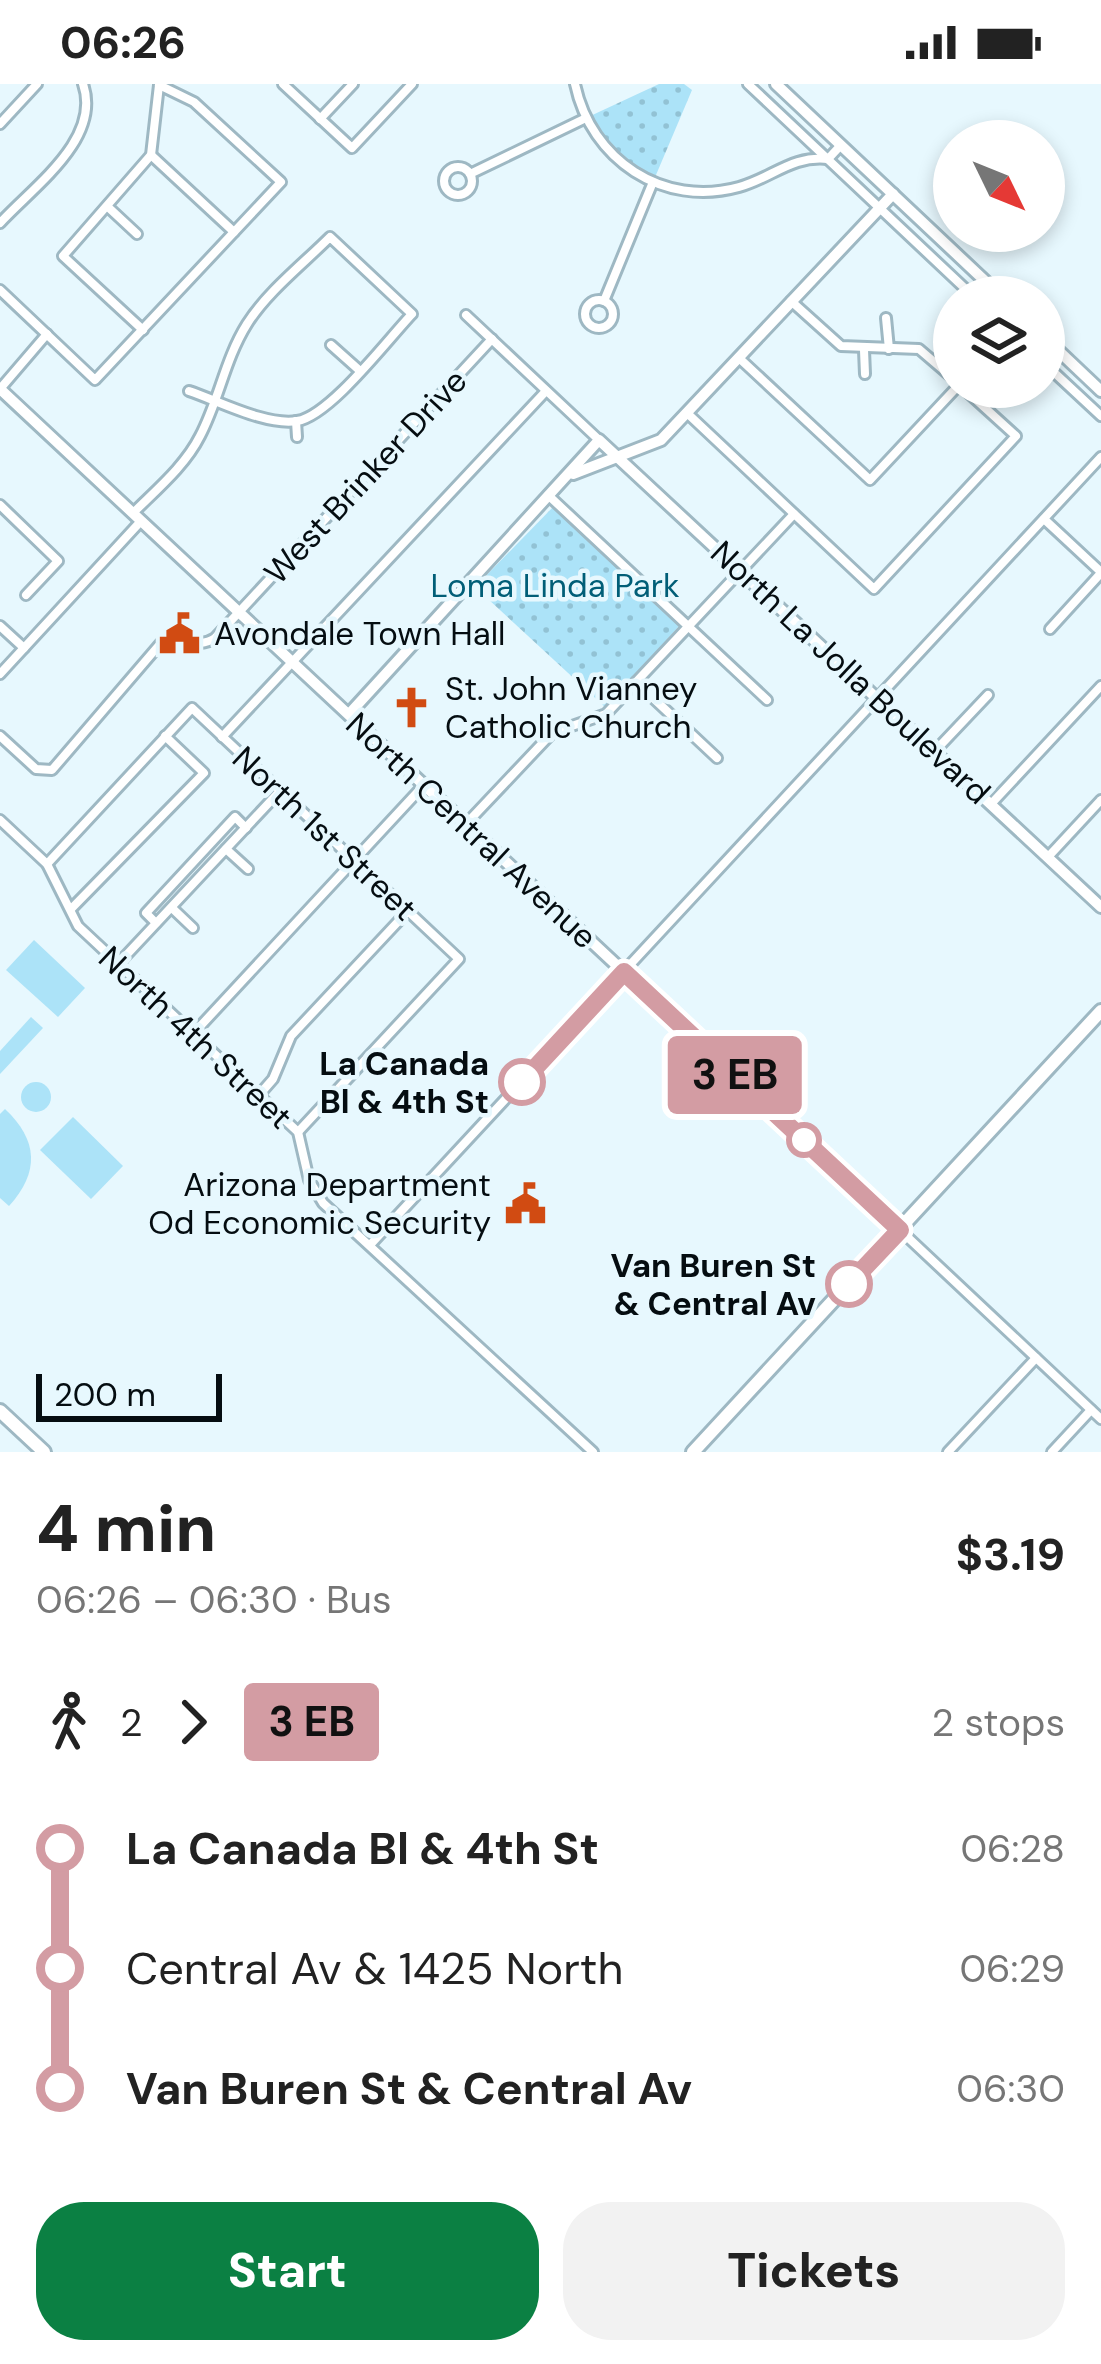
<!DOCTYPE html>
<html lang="en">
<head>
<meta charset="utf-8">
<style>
  body { margin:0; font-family:"DM Sans",sans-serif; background:#f2f2f2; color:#222; height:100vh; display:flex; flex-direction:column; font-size:45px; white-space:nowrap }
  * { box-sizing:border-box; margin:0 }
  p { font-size:39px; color:#767676 }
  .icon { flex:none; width:66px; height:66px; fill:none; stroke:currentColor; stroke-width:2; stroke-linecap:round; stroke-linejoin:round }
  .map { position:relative; height:1368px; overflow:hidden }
  .side { display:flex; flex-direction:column; background:#fff; flex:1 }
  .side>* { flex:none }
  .badge { padding:0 24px; border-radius:9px; font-size:42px; line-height:78px }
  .needle { width:78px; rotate:133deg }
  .controls { position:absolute; left:933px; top:36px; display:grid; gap:24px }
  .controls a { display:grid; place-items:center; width:132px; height:132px; border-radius:50%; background:#fff; box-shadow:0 6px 18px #0003; font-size:60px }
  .scale { position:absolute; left:36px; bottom:30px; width:186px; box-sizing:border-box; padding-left:12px; border:6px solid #050d11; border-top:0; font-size:33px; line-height:42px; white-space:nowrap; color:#050d11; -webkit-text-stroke:9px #e7f8fe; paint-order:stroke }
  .map>.badge { position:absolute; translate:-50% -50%; box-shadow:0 0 0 6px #fff }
  .legs { display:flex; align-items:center; gap:18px; height:132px; padding:0 36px; font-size:39px }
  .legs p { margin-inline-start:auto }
  .headline { display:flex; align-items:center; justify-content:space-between; height:204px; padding:0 36px }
  h1 { font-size:66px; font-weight:800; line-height:90px }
  .primary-button { display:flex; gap:24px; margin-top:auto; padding:24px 36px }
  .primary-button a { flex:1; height:138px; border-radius:48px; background:#0b8043; color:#fff; font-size:48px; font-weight:800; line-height:138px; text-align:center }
  .primary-button a+a { background:#f2f2f2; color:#222 }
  ul { padding:0 36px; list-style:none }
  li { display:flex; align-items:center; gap:42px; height:120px; font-size:45px }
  li i { display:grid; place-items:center; width:18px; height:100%; margin:0 15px; background:currentColor }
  li i::after { content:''; width:30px; height:30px; margin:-15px; border:9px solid; border-radius:50%; background:#fff }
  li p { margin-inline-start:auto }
  li:first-child i { background:linear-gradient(#0000 50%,currentColor 0) }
  li:last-child i { background:linear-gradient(currentColor 50%,#0000 0) }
  .status { display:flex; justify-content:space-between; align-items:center; height:84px; padding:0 60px; background:#fff; direction:ltr }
  .status svg { height:33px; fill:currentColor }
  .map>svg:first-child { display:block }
  .green { fill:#ace3f8 }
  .park { fill:url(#park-dots) }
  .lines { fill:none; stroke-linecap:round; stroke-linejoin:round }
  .street-casing { stroke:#9eb8c3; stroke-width:14 }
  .secondary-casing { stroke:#9eb8c3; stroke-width:16 }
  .primary-casing { stroke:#9eb8c3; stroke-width:18 }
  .street { stroke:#fff; stroke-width:8 }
  .secondary { stroke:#fff; stroke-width:10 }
  .primary { stroke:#fff; stroke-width:12 }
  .line-1-casing { stroke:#fff; stroke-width:27 }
  .line-1 { stroke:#d39ca3; stroke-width:18 }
  .stop-1-dot { fill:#fff; stroke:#d39ca3; stroke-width:6 }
  .labels { text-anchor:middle; stroke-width:9; stroke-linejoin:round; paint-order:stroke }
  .street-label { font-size:33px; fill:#050d11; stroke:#e7f8fe }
  .park-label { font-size:33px; fill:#015e77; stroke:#e7f8fe }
  .poi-label { font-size:33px; fill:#050d11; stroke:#e7f8fe; text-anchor:start }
  .stop-label { font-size:33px; font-weight:bold; fill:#050d11; stroke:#e7f8fe; text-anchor:end }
</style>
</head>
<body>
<div class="status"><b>06:26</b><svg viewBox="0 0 49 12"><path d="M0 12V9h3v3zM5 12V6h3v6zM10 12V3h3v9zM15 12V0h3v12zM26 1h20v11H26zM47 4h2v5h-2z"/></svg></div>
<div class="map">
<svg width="1101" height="1368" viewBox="0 0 1101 1368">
  <defs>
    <pattern id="park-dots" width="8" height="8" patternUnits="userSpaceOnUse" patternTransform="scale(3)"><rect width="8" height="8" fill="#ace3f8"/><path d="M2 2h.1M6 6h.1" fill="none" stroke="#92c2d4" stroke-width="1.8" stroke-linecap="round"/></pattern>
  </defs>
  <rect width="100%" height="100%" fill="#e7f8fe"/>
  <g class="green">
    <polygon points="34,856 85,904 58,933 6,886"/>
    <polygon points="31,933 43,944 0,990 0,967"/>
    <circle cx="36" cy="1013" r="15"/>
    <path d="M5,1025C38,1056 40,1088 9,1122L0,1114V1030Z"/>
    <polygon points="73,1033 123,1082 91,1115 40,1066"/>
  </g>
  <g class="park">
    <polygon points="659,0 684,0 692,6 653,98 629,86 586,34"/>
    <polygon points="554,422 680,541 606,624 475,503"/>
  </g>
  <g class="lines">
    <defs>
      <g id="street">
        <polyline points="283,0 352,64 412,0"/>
        <path d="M575,0C591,76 663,124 739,103C772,94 792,71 828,75L841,61"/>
        <polyline points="748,0 974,213"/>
        <polyline points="320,35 353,0"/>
        <polyline points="0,40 37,0"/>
        <polyline points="151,71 234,148"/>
        <circle cx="458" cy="97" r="14"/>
        <polyline points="470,90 586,34"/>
        <polyline points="108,123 137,150"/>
        <path d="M0,139C34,102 102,55 83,0"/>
        <polyline points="0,206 95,296 281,98 194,18 159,1"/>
        <circle cx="599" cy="230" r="14"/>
        <polyline points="604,217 653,98"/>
        <polyline points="791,217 841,262 919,265 954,295"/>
        <polyline points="466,231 599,356"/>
        <polyline points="886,234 889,265"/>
        <polyline points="143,246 63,172 151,71 159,1"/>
        <polyline points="331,261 359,286"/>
        <polyline points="864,266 865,290"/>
        <polyline points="739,274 870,396 957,303"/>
        <polyline points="1044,279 1101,332"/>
        <polyline points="0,305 47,250"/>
        <polyline points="687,329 874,505 1016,352 962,303"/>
        <polyline points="296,337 297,353"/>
        <polyline points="548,411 767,616"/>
        <polyline points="0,421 58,477 26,511"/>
        <path d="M133,429C156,406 185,382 200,352C219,316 225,275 247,240C267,208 303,180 330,153L412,230C388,255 330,332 297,337C266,342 219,317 189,307"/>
        <polyline points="1044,435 1101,488"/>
        <polyline points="0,542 24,564"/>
        <polyline points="1050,545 1101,489"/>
        <polyline points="0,590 141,437"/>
        <polyline points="636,598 717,674"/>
        <path d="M0,652L36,685L52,686L160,560C179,552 197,566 215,554L492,255"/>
        <polyline points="222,653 546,307"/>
        <polyline points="935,667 988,611"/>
        <polyline points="991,720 1101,602"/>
        <polyline points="0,736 47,780 78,842 298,1048 309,1096 323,1119 593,1368"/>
        <polyline points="466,740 552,649 606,630 794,430"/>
        <polyline points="226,765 248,785"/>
        <polyline points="1048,773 1101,716"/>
        <polyline points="47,780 192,624 459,875 298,1048"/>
        <polyline points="172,824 193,844"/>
        <polyline points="71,825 204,689 165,652"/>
        <polyline points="156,839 146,829 235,733 246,744"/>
        <polyline points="118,880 280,707"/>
        <polyline points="193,950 424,701"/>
        <polyline points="259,1011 273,995 291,952 408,827"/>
        <polyline points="900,1146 1101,1335"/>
        <polyline points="370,1161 1101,373"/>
        <polyline points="948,1368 1036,1274"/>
        <polyline points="1052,1368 1091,1326"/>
      </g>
      <g id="secondary">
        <polyline points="776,0 1002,213"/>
        <polyline points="1044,253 1101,307"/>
        <polyline points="0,305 900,1146"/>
        <polyline points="573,390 661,356 893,110"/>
        <polyline points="349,630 599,356 1101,823"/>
      </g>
      <g id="primary">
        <polyline points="0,1327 44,1368"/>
        <polyline points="693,1368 1101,927"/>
      </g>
    </defs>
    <use href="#street" class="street-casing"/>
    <use href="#secondary" class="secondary-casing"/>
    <use href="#primary" class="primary-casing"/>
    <use href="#street" class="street"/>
    <use href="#secondary" class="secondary"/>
    <use href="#primary" class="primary"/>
  </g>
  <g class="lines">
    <defs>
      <polyline id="line-1" points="522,998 624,888 900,1146 849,1200"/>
    </defs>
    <use href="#line-1" class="line-1-casing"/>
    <use href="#line-1" class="line-1"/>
  </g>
  <defs>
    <symbol id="civic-bare" viewBox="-9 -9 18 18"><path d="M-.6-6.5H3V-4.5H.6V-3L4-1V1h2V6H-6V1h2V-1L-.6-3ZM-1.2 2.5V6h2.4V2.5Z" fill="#d14b12" stroke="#e7f8fe" stroke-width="2.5" paint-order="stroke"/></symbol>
    <symbol id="church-bare" viewBox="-9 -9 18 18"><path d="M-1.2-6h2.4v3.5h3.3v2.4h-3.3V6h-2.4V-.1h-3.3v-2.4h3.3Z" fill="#d14b12" stroke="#e7f8fe" stroke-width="2.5" paint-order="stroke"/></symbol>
  </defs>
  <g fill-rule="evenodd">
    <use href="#civic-bare" x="150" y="520" width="59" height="59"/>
    <use href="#church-bare" x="382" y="594" width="59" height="59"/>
    <use href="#civic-bare" x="496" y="1090" width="59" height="59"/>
  </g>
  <g class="stop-1-dot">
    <circle cx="522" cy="998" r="21"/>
    <circle cx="804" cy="1056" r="15"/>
    <circle cx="849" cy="1200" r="21"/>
  </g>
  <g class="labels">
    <g class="street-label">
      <text transform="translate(365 392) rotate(-47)" y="12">West Brinker Drive</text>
      <text transform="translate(851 588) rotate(43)" y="12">North La Jolla Boulevard</text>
      <text transform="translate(472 746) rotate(43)" y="12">North Central Avenue</text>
      <text transform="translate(325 749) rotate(43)" y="12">North 1st Street</text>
      <text transform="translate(196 953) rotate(43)" y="12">North 4th Street</text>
    </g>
    <g class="park-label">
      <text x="555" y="513">Loma Linda Park</text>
    </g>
    <g class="poi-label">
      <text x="214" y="561">Avondale Town Hall</text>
      <text x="445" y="616">St. John Vianney<tspan x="445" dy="38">Catholic Church</tspan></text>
      <text x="491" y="1112" text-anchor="end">Arizona Department<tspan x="491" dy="38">Od Economic Security</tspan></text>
    </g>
    <g class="stop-label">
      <text x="489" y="991">La Canada<tspan x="489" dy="38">Bl &amp; 4th St</tspan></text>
      <text x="816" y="1193">Van Buren St<tspan x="816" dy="38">&amp; Central Av</tspan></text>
    </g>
  </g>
</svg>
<div class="controls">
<a><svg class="needle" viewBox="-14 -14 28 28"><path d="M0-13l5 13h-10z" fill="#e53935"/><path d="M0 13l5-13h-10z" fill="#767676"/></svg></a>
<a><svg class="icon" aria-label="layers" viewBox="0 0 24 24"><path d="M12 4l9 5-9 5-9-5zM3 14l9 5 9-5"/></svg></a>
</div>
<div class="scale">200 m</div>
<b class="badge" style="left:735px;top:991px;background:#d39ca3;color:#111">3 EB</b>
</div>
<section class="side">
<div class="headline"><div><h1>4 min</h1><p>06:26 – 06:30 · Bus</p></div><b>$3.19</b></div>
<div class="legs"><svg class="icon" aria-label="walk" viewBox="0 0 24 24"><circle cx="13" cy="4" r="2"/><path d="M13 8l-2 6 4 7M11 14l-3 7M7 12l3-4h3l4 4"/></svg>2<svg class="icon" aria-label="forward" viewBox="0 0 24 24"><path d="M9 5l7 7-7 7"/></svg><b class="badge" style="background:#d39ca3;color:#111">3 EB</b><p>2 stops</p></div>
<ul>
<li><i style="color:#d39ca3"></i><b>La Canada Bl &amp; 4th St</b><p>06:28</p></li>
<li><i style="color:#d39ca3"></i><span>Central Av &amp; 1425 North</span><p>06:29</p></li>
<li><i style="color:#d39ca3"></i><b>Van Buren St &amp; Central Av</b><p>06:30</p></li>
</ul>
<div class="primary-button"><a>Start</a><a>Tickets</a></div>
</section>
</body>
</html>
